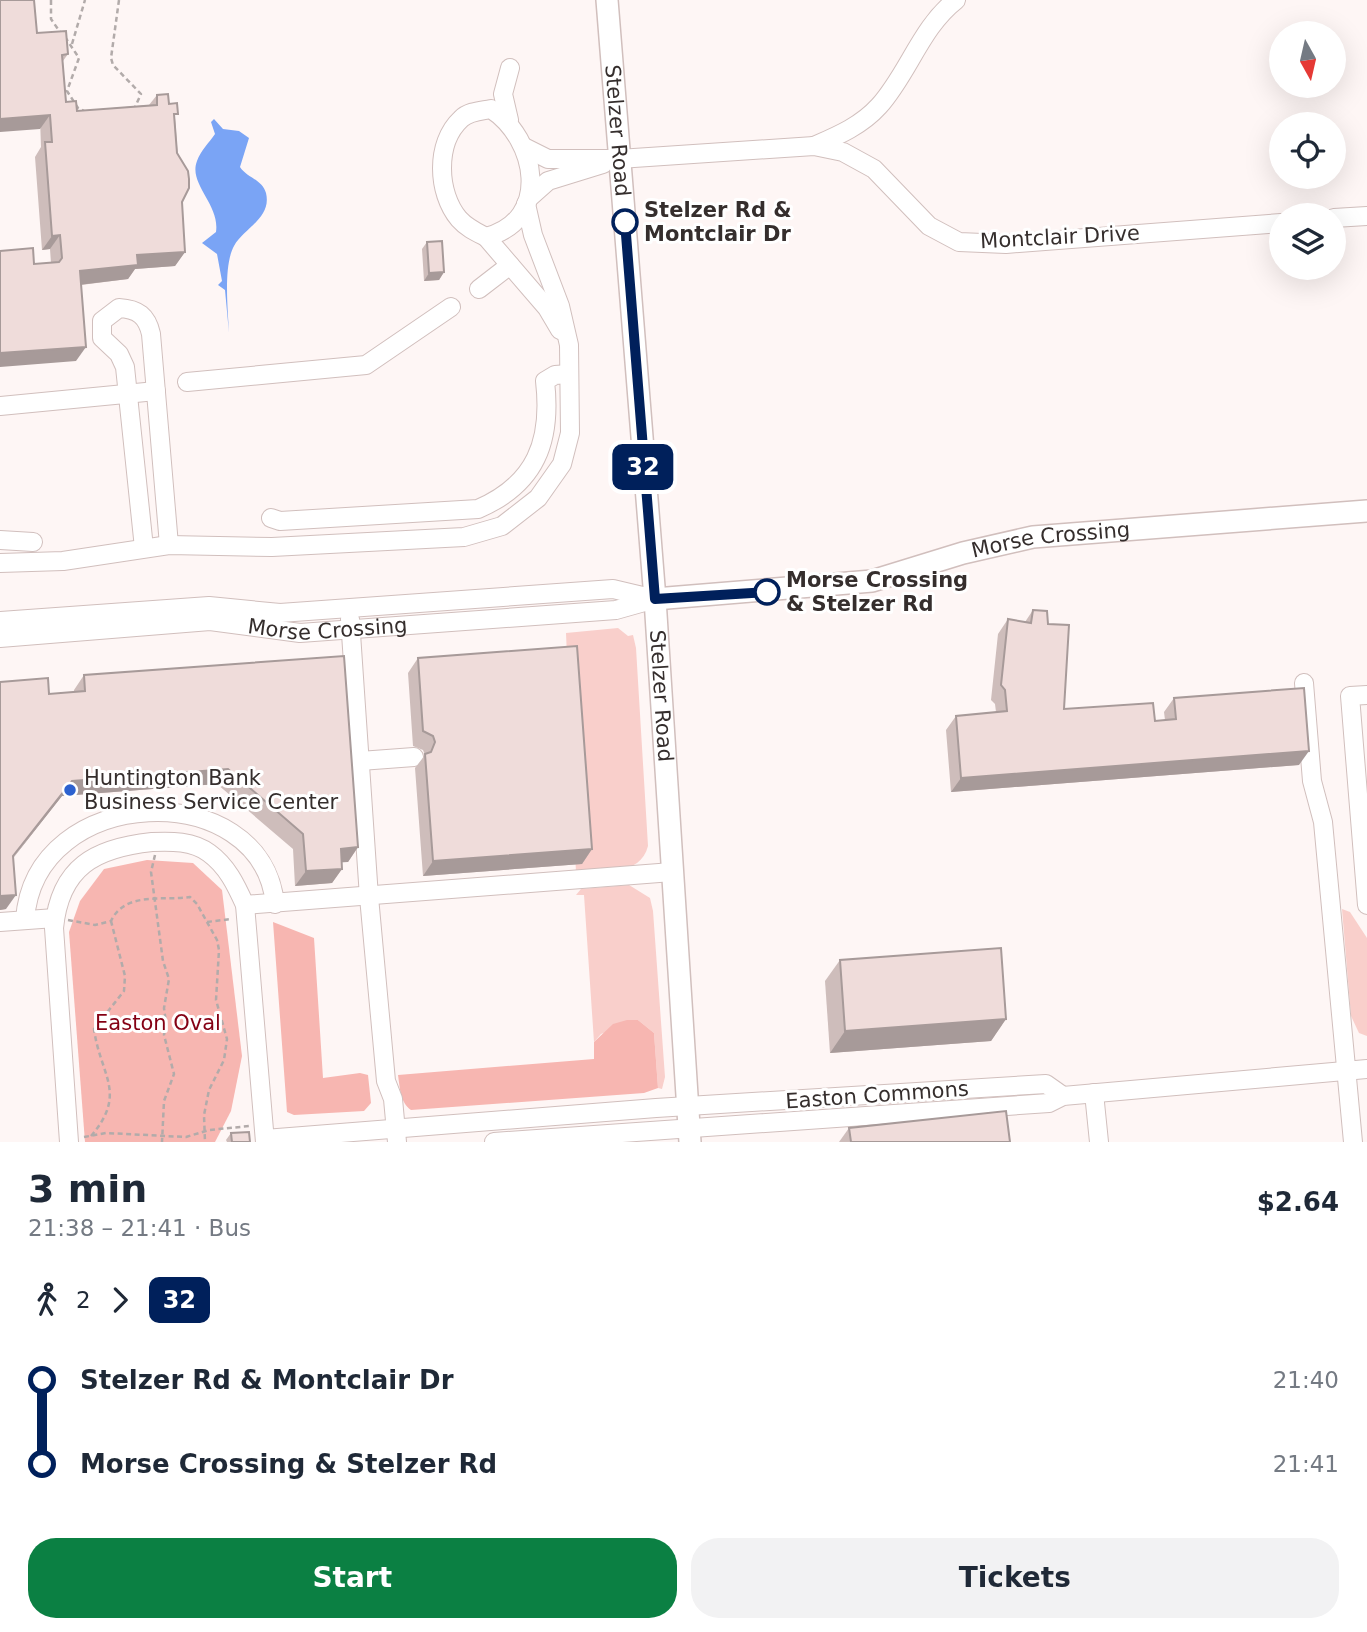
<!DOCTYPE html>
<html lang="en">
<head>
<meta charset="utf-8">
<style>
  body { margin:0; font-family:"DejaVu Sans",sans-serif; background:#f2f2f3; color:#1f2937; height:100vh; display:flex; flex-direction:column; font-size:26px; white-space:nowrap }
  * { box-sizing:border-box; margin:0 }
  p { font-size:23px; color:#747a83 }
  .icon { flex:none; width:38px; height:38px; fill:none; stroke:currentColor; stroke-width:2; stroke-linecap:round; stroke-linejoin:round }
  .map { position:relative; height:1142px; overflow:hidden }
  .side { display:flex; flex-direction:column; background:#fff; flex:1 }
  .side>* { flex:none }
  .badge { padding:0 14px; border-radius:10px; font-size:24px; line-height:46px }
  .needle { width:46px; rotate:172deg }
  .fabs { position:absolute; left:1269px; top:21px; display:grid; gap:14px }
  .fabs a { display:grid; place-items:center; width:77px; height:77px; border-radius:50%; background:#fff; box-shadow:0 7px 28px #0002; font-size:35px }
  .map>.badge { position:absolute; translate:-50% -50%; box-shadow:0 0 0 4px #fff }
  .legs { display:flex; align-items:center; gap:10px; height:77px; padding:0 28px; font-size:23px }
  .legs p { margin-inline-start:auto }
  .headline { display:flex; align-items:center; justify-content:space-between; height:119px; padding:0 28px }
  h1 { font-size:38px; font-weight:700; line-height:52px }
  .action { display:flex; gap:14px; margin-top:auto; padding:14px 28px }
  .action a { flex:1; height:80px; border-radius:28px; background:#0b8043; color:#fff; font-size:28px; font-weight:700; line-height:80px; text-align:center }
  .action a+a { background:#f2f2f3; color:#1f2937 }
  ul { padding:0 28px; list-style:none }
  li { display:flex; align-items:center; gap:24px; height:84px; font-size:26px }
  li i { display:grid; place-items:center; width:10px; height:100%; margin:0 9px; background:currentColor }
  li i::after { content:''; width:18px; height:18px; margin:-9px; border:5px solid; border-radius:50%; background:#fff }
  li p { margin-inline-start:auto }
  li:first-child i { background:linear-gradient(#0000 50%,currentColor 0) }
  li:last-child i { background:linear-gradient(currentColor 50%,#0000 0) }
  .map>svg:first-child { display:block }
  .green { fill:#f9cfcb }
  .forest { fill:#f7b6b1 }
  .water { fill:#7aa4f5 }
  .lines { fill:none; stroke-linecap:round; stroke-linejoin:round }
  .minor-casing { stroke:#d1bfbd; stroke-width:20 }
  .major-casing { stroke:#d1bfbd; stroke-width:24 }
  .path { stroke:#b2abaa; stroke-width:2.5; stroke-dasharray:5 3.5; stroke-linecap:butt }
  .minor { stroke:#fff; stroke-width:18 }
  .major { stroke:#fff; stroke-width:21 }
  .wall { fill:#cebdbb }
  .shaded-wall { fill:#a79a99 }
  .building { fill:#efdcda; stroke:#a79a99; stroke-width:2 }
  .line-1-casing { stroke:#fff; stroke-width:16 }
  .line-1 { stroke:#00205b; stroke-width:10 }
  .stop-1-dot { fill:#fff; stroke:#00205b; stroke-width:3.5 }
  .poi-dot { fill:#2c61cf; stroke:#fff; stroke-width:2.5 }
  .labels { text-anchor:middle; stroke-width:6; stroke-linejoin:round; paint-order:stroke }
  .street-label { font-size:21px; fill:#352e2d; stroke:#fff }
  .stop-label { font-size:21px; font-weight:bold; fill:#352e2d; stroke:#fff; text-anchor:start }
  .poi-label { font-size:21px; fill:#352e2d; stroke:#fff; text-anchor:start }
  .park-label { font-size:21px; fill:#840014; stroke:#fff }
</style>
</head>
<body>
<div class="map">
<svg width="1367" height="1142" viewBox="0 0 1367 1142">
  <rect width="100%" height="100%" fill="#fef6f5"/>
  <g class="green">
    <path d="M618,628L628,636L633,635L636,648L648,846C640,877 602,871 576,873L566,633Z"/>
    <polygon points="629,885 650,898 653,911 665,1077 662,1089 658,1088 654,1033 638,1020 601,1034 594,1042 584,895 576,895 581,889"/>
    <polygon points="1342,909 1350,912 1367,938 1367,1036 1359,1033 1351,1016"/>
  </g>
  <g class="forest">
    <polygon points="147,860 193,863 222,890 242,1056 231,1111 215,1142 85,1142 69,932 80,901 104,869"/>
    <polygon points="273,922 314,938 323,1078 360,1073 368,1075 371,1103 364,1111 294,1115 287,1112"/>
    <path d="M627,1020H638L654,1033L658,1088L644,1093L411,1110C400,1102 400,1088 398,1075L594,1059V1042L613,1024Z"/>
  </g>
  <path class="water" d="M214,119L223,129L239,131L249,138L240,167C247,178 262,179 266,193C272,218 244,228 234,246C223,266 228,310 229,333L225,290L218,285L222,281L217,254L202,243L216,232C220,204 188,184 197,161C201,150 209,143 215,134L211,122Z"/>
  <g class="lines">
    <defs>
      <g id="minor">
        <path d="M491,109C537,139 552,220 486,237C476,232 467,228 459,219C437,193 435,143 461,119C469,111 481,111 491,109Z"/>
        <polyline points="509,120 503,94 510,68"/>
        <path d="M814,146C837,136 861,126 879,106C908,74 921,27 956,0"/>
        <polyline points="524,147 548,159 619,159 814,146 843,152 874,169 929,226 959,242 1006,244 1281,223"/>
        <polyline points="530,197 548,181 603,164"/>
        <polyline points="1334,218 1367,216"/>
        <polyline points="486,237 547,308 560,330"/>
        <polyline points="479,289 510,265"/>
        <polyline points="187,382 366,365 451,307"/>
        <polyline points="0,406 156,391"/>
        <path d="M271,518L280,521L478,509C536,484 552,441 545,381L555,375L569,374"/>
        <polyline points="0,540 33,542"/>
        <path d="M144,548L125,367L119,354L102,338V321L119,308C138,309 147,316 151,334L169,545"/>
        <polyline points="0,563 63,561 169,545 272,547 464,537 502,526 538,498 562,464 570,433 569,345 560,306 533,235 526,204"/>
        <polyline points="350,619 369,897 386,1081 393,1099 397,1142"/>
        <polyline points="0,621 209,606 280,613 613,589 651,598"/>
        <path id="s1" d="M0,638L210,621L300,633L616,610L655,599"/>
        <polyline points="1304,683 1312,781 1323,822 1353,1142"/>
        <polyline points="1367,695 1350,696 1367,905"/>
        <polyline points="360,761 414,757"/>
        <polyline points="245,905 672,872"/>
        <path d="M25,920C34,783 262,775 275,904"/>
        <polyline points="0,922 55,918"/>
        <polyline points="1094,1093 1099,1142"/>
        <polyline points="265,1139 656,1108 1046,1084 1063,1096"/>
        <path d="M69,1142L54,928C60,867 95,848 152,842C171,841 193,841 209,853C227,866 236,885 245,905L265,1142"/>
        <polyline points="494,1142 1049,1103 1063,1096 1367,1069"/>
      </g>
      <g id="major">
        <path id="s2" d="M607,0L655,599L690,1142"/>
        <path id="s3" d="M655,599L872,581L963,553L1033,537L1367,511"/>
      </g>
    </defs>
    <use href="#minor" class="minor-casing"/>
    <use href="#major" class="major-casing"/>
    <g class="path">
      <polyline points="51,0 51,19 60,32"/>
      <polyline points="119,0 111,58 113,65 141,94 135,107"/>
      <polyline points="65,37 79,58 67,91 78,108 86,112"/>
      <polyline points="72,44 85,0"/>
      <polyline points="155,855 151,872 163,961 169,979 164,1008 166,1023 164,1035 174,1074 164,1101 162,1142"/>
      <path d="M68,920L95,925L111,921C125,891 164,901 190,897L197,904L217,940L219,950L216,1000L227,1039L224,1060L209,1090L204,1115L205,1142"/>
      <polyline points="207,922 231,919"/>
      <path d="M91,1136C128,1093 100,1075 94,1029L124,991L125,976L111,921"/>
      <polyline points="84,1137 106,1133 186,1137 209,1130 250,1126"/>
    </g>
    <use href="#minor" class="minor"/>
    <use href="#major" class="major"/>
  </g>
  <g class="wall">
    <polygon points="37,33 68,54 63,61 66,102 77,111 149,105 157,95 169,104 175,118 185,252 175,266 135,269 128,279 81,285 76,361 34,264 51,263 50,249 42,250 35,157 41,147"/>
    <polygon points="427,242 444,272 439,280 424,281 422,249"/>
    <polygon points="1033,610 1048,624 1064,709 1155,721 1165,720 1164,712 1174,698 1299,765 951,792 946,730 956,716 996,712 995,704 991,700 998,634 1008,619 1025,622"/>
    <polygon points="418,658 592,849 582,864 423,876 415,768 425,755 423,750 413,746 408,673"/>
    <polygon points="84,675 358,847 348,862 342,862 342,869 332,883 295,886 293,849 217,784 62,796 13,858 6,909 0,910 0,682 49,694 74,692 74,690"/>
    <polygon points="840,960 1006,1019 991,1041 830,1053 825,981"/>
    <polygon points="849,1128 1010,1142 839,1142"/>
    <polygon points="231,1133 250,1142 227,1142 226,1140"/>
  </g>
  <g class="shaded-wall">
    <polygon points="50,115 40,129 0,132 0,119"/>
    <polygon points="60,235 50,249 42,250 52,236"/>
    <polygon points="185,252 175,266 135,269 128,279 70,286 80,271 137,255"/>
    <polygon points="444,272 439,280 424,281 429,273"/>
    <polygon points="86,347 76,361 0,367 0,353"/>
    <polygon points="1309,751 1299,765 951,792 961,778"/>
    <polygon points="228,769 217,784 62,796 3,871 72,781"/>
    <polygon points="358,847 348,862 330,863 341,849"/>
    <polygon points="592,849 582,864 423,876 433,861"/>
    <polygon points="342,869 332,883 295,886 306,871"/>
    <polygon points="16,895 6,909 0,910 0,896"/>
    <polygon points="1006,1019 991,1041 830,1053 845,1031"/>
  </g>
  <g class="building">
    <polygon points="0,0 34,0 37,33 66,31 68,54 62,55 66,102 76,101 77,111 157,105 157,95 168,94 169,104 177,103 178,114 174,114 177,153 188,171 189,179 189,188 182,202 185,252 137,255 138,265 80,271 86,347 0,353 0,251 33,248 34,264 59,262 62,258 60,235 52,236 45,142 52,142 50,115 0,119"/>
    <polygon points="442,241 444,272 429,273 427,242"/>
    <polygon points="1033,610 1047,611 1048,624 1069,625 1064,709 1153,703 1155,721 1176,719 1174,698 1304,688 1309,751 961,778 956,716 1007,711 1005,690 1001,685 1008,619 1031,623"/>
    <polygon points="577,646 592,849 433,861 425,754 431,752 435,742 433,736 423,731 418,658"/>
    <polygon points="344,656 358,847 341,849 342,869 306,871 303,834 228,769 72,781 13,856 16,895 0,896 0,682 48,678 49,694 85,691 84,675"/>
    <polygon points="1001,948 1006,1019 845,1031 840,960"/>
    <polygon points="1006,1111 1010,1142 851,1142 849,1128"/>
    <polygon points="249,1132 250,1142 232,1142 231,1133"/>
  </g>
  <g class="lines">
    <defs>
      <polyline id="line-1" points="625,222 655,599 767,592"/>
    </defs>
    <use href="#line-1" class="line-1-casing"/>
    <use href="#line-1" class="line-1"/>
  </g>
  <g class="stop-1-dot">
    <circle cx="625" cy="222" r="12"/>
    <circle cx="767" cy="592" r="12"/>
  </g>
  <circle class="poi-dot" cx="70" cy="790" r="7"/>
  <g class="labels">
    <g class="street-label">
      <text dy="7" stroke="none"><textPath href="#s2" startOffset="131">Stelzer Road</textPath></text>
      <text transform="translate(1060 237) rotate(-3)" y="7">Montclair Drive</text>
      <text dy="7" stroke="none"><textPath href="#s3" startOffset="402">Morse Crossing</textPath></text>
      <text dy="7" stroke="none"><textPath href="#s1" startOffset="329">Morse Crossing</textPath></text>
      <text dy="7" stroke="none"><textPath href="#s2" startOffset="698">Stelzer Road</textPath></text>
      <text transform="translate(877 1095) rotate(-4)" y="7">Easton Commons</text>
    </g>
    <g class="stop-label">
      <text x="644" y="217">Stelzer Rd &amp;<tspan x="644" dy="24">Montclair Dr</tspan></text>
      <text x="786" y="587">Morse Crossing<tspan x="786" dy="24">&amp; Stelzer Rd</tspan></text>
    </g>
    <g class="poi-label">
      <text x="84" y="785">Huntington Bank<tspan x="84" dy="24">Business Service Center</tspan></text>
    </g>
    <g class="park-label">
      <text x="158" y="1030">Easton Oval</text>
    </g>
  </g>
</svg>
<div class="fabs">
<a><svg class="needle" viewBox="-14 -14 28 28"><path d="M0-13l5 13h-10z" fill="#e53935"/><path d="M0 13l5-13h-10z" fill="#747a83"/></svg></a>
<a><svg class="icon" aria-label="locate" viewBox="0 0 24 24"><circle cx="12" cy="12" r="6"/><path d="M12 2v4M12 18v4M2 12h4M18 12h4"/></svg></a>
<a><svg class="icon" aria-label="layers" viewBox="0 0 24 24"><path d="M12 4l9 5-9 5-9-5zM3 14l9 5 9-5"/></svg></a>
</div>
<b class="badge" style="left:643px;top:467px;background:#00205b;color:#fff">32</b>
</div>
<section class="side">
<div class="headline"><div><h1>3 min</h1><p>21:38 – 21:41 · Bus</p></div><b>$2.64</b></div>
<div class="legs"><svg class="icon" aria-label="walk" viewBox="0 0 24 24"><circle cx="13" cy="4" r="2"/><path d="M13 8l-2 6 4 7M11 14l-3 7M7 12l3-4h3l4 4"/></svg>2<svg class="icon" aria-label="forward" viewBox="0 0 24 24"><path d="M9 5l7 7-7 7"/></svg><b class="badge" style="background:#00205b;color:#fff">32</b></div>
<ul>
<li><i style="color:#00205b"></i><b>Stelzer Rd &amp; Montclair Dr</b><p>21:40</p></li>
<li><i style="color:#00205b"></i><b>Morse Crossing &amp; Stelzer Rd</b><p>21:41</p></li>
</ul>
<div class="action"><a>Start</a><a>Tickets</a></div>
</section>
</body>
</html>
